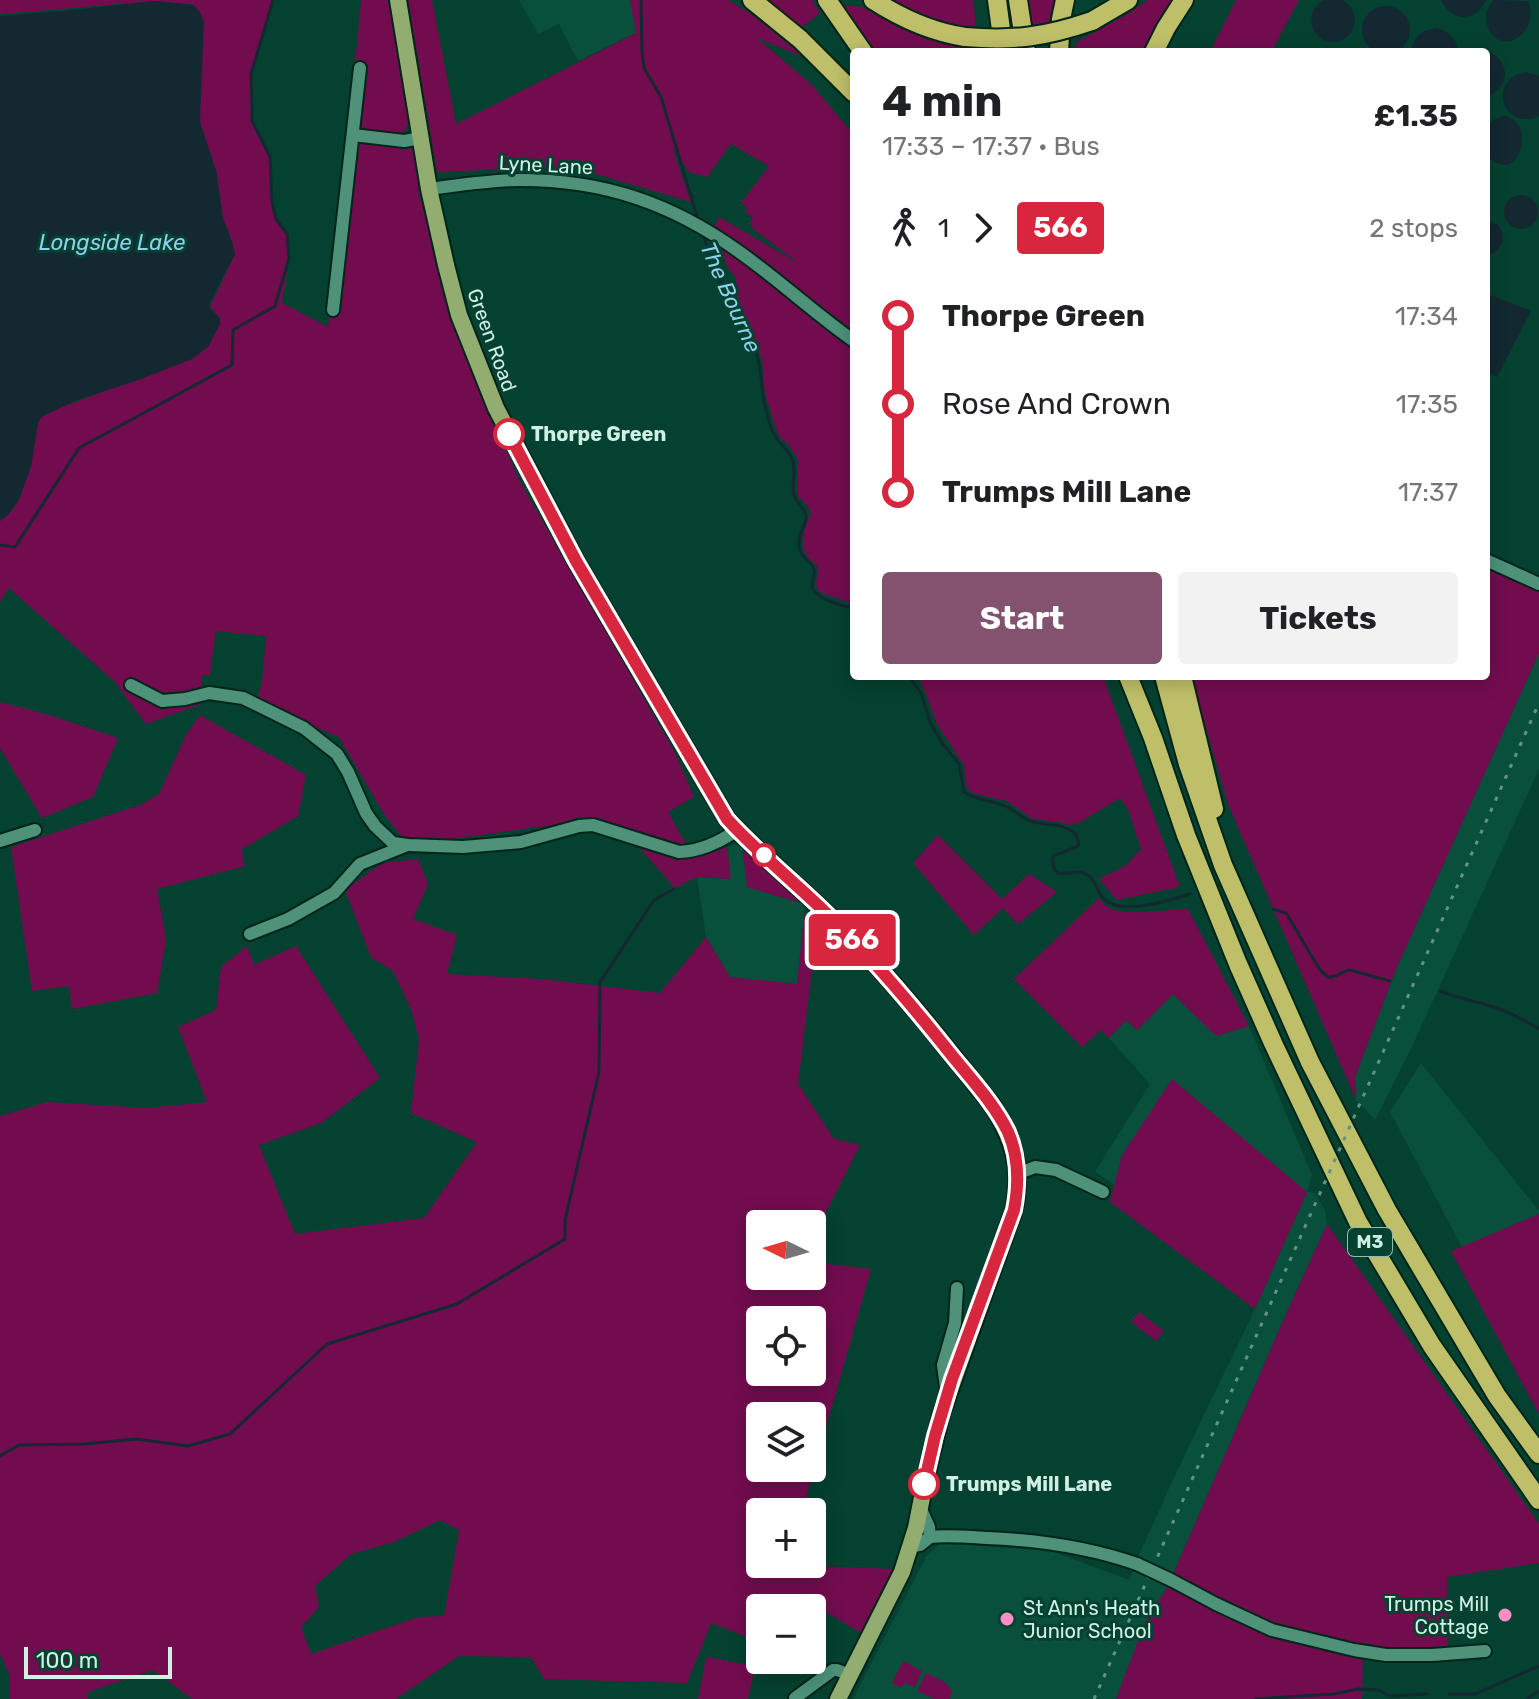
<!DOCTYPE html>
<html lang="en">
<head>
<meta charset="utf-8">
<style>
  body { margin:0; font-family:Rubik,sans-serif; background:#f2f2f2; color:#202124; height:100vh; display:flex; flex-direction:column; font-size:30px; white-space:nowrap }
  * { box-sizing:border-box; margin:0 }
  p { font-size:26px; color:#757577 }
  .icon { flex:none; width:44px; height:44px; fill:none; stroke:currentColor; stroke-width:2; stroke-linecap:round; stroke-linejoin:round }
  .map { position:relative; flex:1; overflow:hidden }
  .sheet { position:absolute; left:850px; top:48px; width:640px; height:632px; display:flex; flex-direction:column; background:#fff; border-radius:8px; box-shadow:0 4px 20px #0003 }
  .sheet>* { flex:none }
  .badge { padding:0 16px; border-radius:6px; font-size:28px; line-height:52px }
  .needle { width:52px; rotate:275deg }
  .fabs { position:absolute; left:746px; top:1210px; display:grid; gap:16px }
  .fabs a { display:grid; place-items:center; width:80px; height:80px; border-radius:8px; background:#fff; box-shadow:0 4px 20px #0003; font-size:40px }
  .scale { position:absolute; left:24px; bottom:20px; width:148px; box-sizing:border-box; padding-left:8px; border:4px solid #cff1e3; border-top:0; font-size:22px; line-height:28px; white-space:nowrap; color:#cff1e3; -webkit-text-stroke:6px #054130; paint-order:stroke }
  .map>.badge { position:absolute; translate:-50% -50%; box-shadow:0 0 0 4px #fff }
  .legs { display:flex; align-items:center; gap:12px; height:88px; padding:0 32px; font-size:26px }
  .legs p { margin-inline-start:auto }
  .overview { display:flex; align-items:center; justify-content:space-between; height:136px; padding:0 32px }
  h1 { font-size:44px; font-weight:700; line-height:60px }
  .button { display:flex; gap:16px; margin-top:auto; padding:16px 32px }
  .button a { flex:1; height:92px; border-radius:8px; background:#82526e; color:#fff; font-size:32px; font-weight:700; line-height:92px; text-align:center }
  .button a+a { background:#f2f2f2; color:#202124 }
  ul { padding:0 32px; list-style:none }
  li { display:flex; align-items:center; gap:28px; height:88px; font-size:30px }
  li i { display:grid; place-items:center; width:12px; height:100%; margin:0 10px; background:currentColor }
  li i::after { content:''; width:20px; height:20px; margin:-10px; border:6px solid; border-radius:50%; background:#fff }
  li p { margin-inline-start:auto }
  li:first-child i { background:linear-gradient(#0000 50%,currentColor 0) }
  li:last-child i { background:linear-gradient(currentColor 50%,#0000 0) }
  .map>svg:first-child { display:block }
  .built { fill:#084f3c }
  .green { fill:#730c4f; fill-rule:evenodd }
  .water { fill:#132831 }
  .lines { fill:none; stroke-linecap:round; stroke-linejoin:round }
  .stream { stroke:#132831; stroke-width:3 }
  .minor-casing { stroke:#002519; stroke-width:16 }
  .major-casing { stroke:#002519; stroke-width:20 }
  .highway-casing { stroke:#002519; stroke-width:22 }
  .minor { stroke:#4d9279; stroke-width:12 }
  .major { stroke:#92ad6f; stroke-width:16 }
  .highway { stroke:#c0bf69; stroke-width:18 }
  .rail { stroke:#649384; stroke-width:3; stroke-dasharray:4 8; stroke-linecap:butt }
  .minor-bridge-casing { stroke:#002519; stroke-width:16; stroke-linecap:butt }
  .highway-bridge-casing { stroke:#002519; stroke-width:22; stroke-linecap:butt }
  .minor-bridge { stroke:#4d9279; stroke-width:12 }
  .highway-bridge { stroke:#c0bf69; stroke-width:18 }
  .line-1-casing { stroke:#fff; stroke-width:18 }
  .line-1 { stroke:#d7263d; stroke-width:12 }
  .stop-1-dot { fill:#fff; stroke:#d7263d; stroke-width:4 }
  .poi-dot { fill:#fa8fc8; stroke:#054130; stroke-width:3 }
  .labels { text-anchor:middle; stroke-width:6; stroke-linejoin:round; paint-order:stroke }
  .shield { fill:#054130; stroke:#92bcad; stroke-width:2 }
  .shield-label { font-size:18px; font-weight:bold; fill:#cff1e3 }
  .street-label { font-size:20px; fill:#cff1e3; stroke:#054130 }
  .stop-label { font-size:20px; font-weight:bold; fill:#cff1e3; stroke:#054130; text-anchor:start }
  .poi-label { font-size:20px; fill:#cff1e3; stroke:#054130; text-anchor:end }
  .water-label { font-size:22px; font-style:italic; fill:#90d0ed; stroke:#054130 }
</style>
</head>
<body>
<div class="map">
<svg width="1539" height="1699" viewBox="0 0 1539 1699">
  <rect width="100%" height="100%" fill="#054130"/>
  <g class="built">
    <polygon points="519,0 630,0 637,32 578,61 559,24 538,34"/>
    <polygon points="1539,653 1539,769 1410,1051 1375,1120 1356,1100 1355,1077 1397,967"/>
    <polygon points="742,843 747,887 805,904 797,985 730,977 706,937 697,877 730,879 728,847"/>
    <polygon points="1173,994 1216,1035 1249,1026 1312,1175 1307,1191 1316,1194 1325,1210 1327,1224 1286,1314 1173,1574 1138,1557 1177,1471 1255,1309 1307,1192 1122,1155 1115,1185 1095,1172 1150,1084 1109,1038 1126,1020 1138,1030"/>
    <polygon points="1421,1063 1539,1211 1539,1214 1462,1247 1390,1112"/>
    <polygon points="942,1543 1051,1551 1129,1580 1135,1568 1168,1586 1116,1699 853,1699 927,1555"/>
  </g>
  <g class="green">
    <polygon points="0,0 273,0 251,74 252,121 270,157 273,202 277,219 287,234 289,258 282,303 328,327 353,135 415,146 419,195 472,370 520,482 674,751 694,797 668,812 687,846 598,819 408,845 384,814 339,737 257,703 262,681 266,636 216,631 210,675 202,675 199,705 146,724 114,681 9,588 0,602 0,521 13,509 38,424 41,417 54,410 191,359 220,318 210,307 235,254 223,218 216,170 200,122 194,5 155,1 0,14"/>
    <polygon points="361,0 389,0 409,123 403,133 349,128"/>
    <path d="M408,0H432L456,124L636,33L630,0H728L750,13L804,57L757,38L812,85L854,135V604L822,593C812,586 818,578 818,567C814,562 807,558 805,552C799,540 807,524 811,512L807,505L798,496L797,458L789,445L779,436L772,417L765,392L762,358L755,343L745,332L736,308V277L730,271L711,233L719,217L800,264L753,229L750,222L753,217L745,212L747,207L741,203L769,166L731,144L707,177L689,172L672,147L691,202L579,169L533,168L437,172Z"/>
    <polygon points="761,0 812,0 820,13 799,29"/>
    <path d="M890,0H973L976,26C948,31 914,14 890,0Z"/>
    <polygon points="1029,0 1055,0 1049,23 1032,27"/>
    <polygon points="1148,0 1174,0 1147,52 1074,52 1077,42 1126,15"/>
    <polygon points="1236,0 1299,0 1271,52 1210,52"/>
    <polygon points="842,5 862,7 898,27 929,40 967,49 973,52 874,52"/>
    <polygon points="1486,567 1539,590 1539,653 1397,967 1355,1077 1356,1100 1228,804 1191,676 1486,676"/>
    <polygon points="919,676 1103,676 1180,887 1117,900 1099,879 1125,866 1141,849 1128,809 1120,798 1079,823 1069,825 1060,822 1033,819 1007,801 976,794 970,791 966,785 964,765 938,726"/>
    <polygon points="0,702 49,715 118,738 93,797 42,818 0,748"/>
    <polygon points="200,715 306,775 298,816 241,850 245,866 157,889 166,939 157,993 72,1009 69,986 32,991 11,847 140,805 159,794 186,735"/>
    <polygon points="938,835 1002,899 1029,874 1057,892 1018,924 1003,908 974,935 913,863"/>
    <polygon points="742,843 805,904 747,887"/>
    <polygon points="727,847 731,879 697,877 675,888 640,848 688,859"/>
    <path d="M418,859L428,884L413,919L457,935L447,974L541,979L660,993L706,937L730,977L797,984L804,916L818,920L798,1084L834,1139L860,1145L824,1216L812,1251V1224H760V1276H812V1262L871,1269L802,1512H760V1564L896,1569L863,1634L809,1602L803,1608H760V1642L711,1623L687,1683L544,1679L531,1657L459,1656L396,1699H192L153,1670L88,1692V1699H9V1674L0,1654V1116L47,1102L147,1108L207,1102L178,1027L216,1010L221,967L247,946L254,965L296,946L380,1078L321,1123L259,1145L295,1234L424,1218L477,1142L411,1113L419,1039L411,1009L393,971L371,957L345,890L382,863ZM760,1320H812V1372H760ZM760,1416H812V1468H760ZM440,1520L459,1530L444,1616L418,1617L311,1654L301,1627L319,1607L315,1586L351,1554L394,1542Z"/>
    <path d="M1099,898C1103,903 1107,908 1114,910C1132,915 1168,910 1188,909L1249,1026L1216,1036L1173,994L1137,1030L1126,1020L1109,1038L1101,1030L1082,1047L1014,979Z"/>
    <polygon points="1172,1079 1307,1192 1255,1309 1110,1202 1122,1155"/>
    <polygon points="1539,1214 1539,1414 1451,1251"/>
    <polygon points="1327,1224 1539,1524 1539,1563 1447,1577 1448,1648 1363,1654 1362,1699 1116,1699 1145,1622 1168,1586 1286,1314"/>
    <polygon points="1139,1312 1164,1331 1156,1341 1131,1322"/>
    <polygon points="706,1657 755,1666 748,1699 698,1699"/>
    <polygon points="903,1661 922,1671 915,1687 904,1683 902,1688 892,1683"/>
    <polygon points="926,1673 945,1682 952,1691 950,1699 935,1699 917,1691"/>
  </g>
  <g class="water">
    <circle cx="1333" cy="20" r="22"/>
    <path d="M1441,0H1486C1476,23 1451,22 1441,0Z"/>
    <path d="M1493,0L1529,1C1539,37 1498,58 1487,25C1484,15 1488,7 1493,0Z"/>
    <polygon points="155,1 194,5 200,12 204,21 200,122 216,170 223,218 232,241 235,254 210,302 210,308 220,318 220,324 208,347 192,359 136,381 77,400 41,417 38,424 31,467 19,500 7,516 0,521 0,16 62,11"/>
    <circle cx="1386" cy="30" r="24"/>
    <path d="M1436,28C1449,31 1457,38 1458,52H1411C1413,37 1421,30 1436,28Z"/>
    <path d="M1481,50C1510,54 1514,87 1486,97V52H1472Z"/>
    <path d="M1526,72L1539,76V116C1503,133 1486,79 1526,72Z"/>
    <path d="M1503,116C1539,119 1519,192 1486,154V127L1495,119Z"/>
    <circle cx="1521" cy="212" r="17"/>
    <path d="M1486,220L1498,225C1508,238 1502,252 1486,255Z"/>
    <polygon points="1486,293 1531,311 1497,377 1486,372"/>
  </g>
  <g class="lines">
    <g class="stream">
      <polyline points="641,0 642,52 644,68 661,97 699,223"/>
      <path d="M703,234L712,263L745,335C764,354 759,380 765,405C768,415 770,431 777,439C782,446 789,451 792,459C798,471 790,483 794,495C796,503 805,507 806,516C807,525 798,533 799,545C799,559 813,560 814,570C815,576 812,582 812,588C821,601 839,605 854,608"/>
      <polyline points="0,545 15,547 79,448 232,365 233,330 275,306 289,258 287,234 276,219 272,202 270,157 252,121 251,74 273,0"/>
      <path d="M909,676L921,693L930,722L942,743L959,764L964,792C977,801 993,800 1007,807C1016,811 1023,820 1034,822C1051,826 1060,822 1076,834L1079,845L1076,847L1053,856C1051,885 1070,868 1084,873C1095,878 1096,890 1103,898C1121,917 1169,900 1190,894"/>
      <path d="M1273,909L1286,913L1320,970L1328,977C1336,978 1342,971 1350,970L1390,981"/>
      <path d="M1440,991C1457,998 1474,1001 1491,1006C1508,1011 1524,1020 1539,1029"/>
      <polyline points="0,1456 19,1445 85,1444 136,1439 188,1446 230,1434 327,1344 457,1304 565,1239 565,1220 599,1072 600,982 654,900 674,889"/>
      <polyline points="1449,1694 1475,1694 1539,1666"/>
      <polyline points="1255,1699 1334,1694 1358,1689 1379,1690 1389,1696 1427,1694"/>
      <polyline points="1527,1699 1539,1691"/>
    </g>
    <defs>
      <g id="minor">
        <polyline points="353,135 404,141 421,138"/>
        <path d="M429,189C460,185 490,180 521,180C603,180 671,203 738,251C778,279 814,313 854,341"/>
        <polyline points="333,310 360,68"/>
        <polyline points="1486,560 1539,584"/>
        <path d="M131,685L162,701L185,699L209,693L243,698L304,728L337,754L348,772L366,813L375,826L393,843L408,845L463,847L521,842L579,826L593,825L679,852C701,851 720,842 737,830"/>
        <polyline points="0,841 35,830"/>
        <polyline points="250,934 288,919 334,893 360,864 405,846"/>
        <polyline points="1017,1174 1035,1167 1056,1170 1103,1192"/>
        <polyline points="947,1395 943,1365 955,1323 957,1288"/>
        <path d="M930,1537C949,1535 968,1537 987,1538C1039,1540 1088,1547 1137,1564"/>
        <polyline points="911,1547 920,1545 930,1537 929,1527 920,1507"/>
        <polyline points="1171,1580 1216,1604 1272,1630 1354,1650 1386,1655 1432,1655 1485,1651"/>
        <polyline points="795,1698 833,1670 837,1670 850,1675"/>
      </g>
      <path id="major" d="M398,0L429,189L446,265L459,315L496,408L576,561L727,819C757,852 793,881 825,912C887,972 941,1040 994,1108C1015,1144 1022,1168 1014,1210L941,1415L927,1472L916,1528L902,1572L838,1699"/>
      <g id="highway">
        <polyline points="752,0 800,39 854,93"/>
        <polyline points="827,0 863,52"/>
        <path d="M873,0C901,18 931,32 965,37"/>
        <polyline points="997,0 1004,52"/>
        <polyline points="1018,0 1026,52"/>
        <polyline points="1092,21 1128,0"/>
        <polyline points="1059,52 1061,19 1065,0"/>
        <polyline points="1154,52 1166,28 1184,0"/>
        <polyline points="1128,676 1153,738 1186,835 1238,964 1273,1043 1358,1222 1432,1346 1539,1500"/>
        <polyline points="1164,676 1188,764 1223,865 1310,1062 1387,1210 1497,1396 1539,1454"/>
        <polyline points="1182,676 1214,809"/>
      </g>
    </defs>
    <use href="#minor" class="minor-casing"/>
    <use href="#major" class="major-casing"/>
    <use href="#highway" class="highway-casing"/>
    <use href="#minor" class="minor"/>
    <use href="#major" class="major"/>
    <use href="#highway" class="highway"/>
    <polyline class="rail" points="1094,1699 1539,703"/>
    <defs>
      <polyline id="minor-bridge" points="1137,1564 1171,1580"/>
      <path id="highway-bridge" d="M965,37C1014,41 1045,37 1092,21"/>
    </defs>
    <use href="#minor-bridge" class="minor-bridge-casing"/>
    <use href="#highway-bridge" class="highway-bridge-casing"/>
    <use href="#minor-bridge" class="minor-bridge"/>
    <use href="#highway-bridge" class="highway-bridge"/>
  </g>
  <g class="lines">
    <defs>
      <path id="line-1" d="M509,434L576,561L727,819C757,852 792,880 824,911C870,955 911,1004 950,1053C970,1078 994,1103 1008,1132C1019,1157 1019,1184 1014,1210L952,1379L935,1436L924,1484"/>
    </defs>
    <use href="#line-1" class="line-1-casing"/>
    <use href="#line-1" class="line-1"/>
  </g>
  <g class="stop-1-dot">
    <circle cx="509" cy="434" r="14"/>
    <circle cx="764" cy="855" r="10"/>
    <circle cx="924" cy="1484" r="14"/>
  </g>
  <g class="poi-dot">
    <circle cx="1505" cy="1615" r="8"/>
    <circle cx="1007" cy="1619" r="8"/>
  </g>
  <g class="labels">
    <rect class="shield" x="1348" y="1228" width="44" height="28" rx="6"/>
    <g class="shield-label">
      <text x="1370" y="1248">M3</text>
    </g>
    <g class="street-label">
      <text transform="translate(546 165) rotate(3)" y="7">Lyne Lane</text>
      <text transform="translate(492 340) rotate(70)" y="7">Green Road</text>
    </g>
    <g class="stop-label">
      <text x="531" y="441">Thorpe Green</text>
      <text x="946" y="1491">Trumps Mill Lane</text>
    </g>
    <g class="poi-label">
      <text x="1489" y="1611">Trumps Mill<tspan x="1489" dy="23">Cottage</tspan></text>
      <text x="1023" y="1615" text-anchor="start">St Ann's Heath<tspan x="1023" dy="23">Junior School</tspan></text>
    </g>
    <g class="water-label">
      <text x="112" y="250">Longside Lake</text>
      <text transform="translate(731 297) rotate(66)" y="8">The Bourne</text>
    </g>
  </g>
</svg>
<div class="fabs">
<a><svg class="needle" viewBox="-14 -14 28 28"><path d="M0-13l5 13h-10z" fill="#e53935"/><path d="M0 13l5-13h-10z" fill="#757577"/></svg></a>
<a><svg class="icon" aria-label="locate" viewBox="0 0 24 24"><circle cx="12" cy="12" r="6"/><path d="M12 2v4M12 18v4M2 12h4M18 12h4"/></svg></a>
<a><svg class="icon" aria-label="layers" viewBox="0 0 24 24"><path d="M12 4l9 5-9 5-9-5zM3 14l9 5 9-5"/></svg></a>
<a>+</a>
<a>−</a>
</div>
<div class="scale">100 m</div>
<b class="badge" style="left:852px;top:940px;background:#d7263d;color:#fff">566</b>
<section class="sheet">
<div class="overview"><div><h1>4 min</h1><p>17:33 – 17:37 · Bus</p></div><b>£1.35</b></div>
<div class="legs"><svg class="icon" aria-label="walk" viewBox="0 0 24 24"><circle cx="13" cy="4" r="2"/><path d="M13 8l-2 6 4 7M11 14l-3 7M7 12l3-4h3l4 4"/></svg>1<svg class="icon" aria-label="forward" viewBox="0 0 24 24"><path d="M9 5l7 7-7 7"/></svg><b class="badge" style="background:#d7263d;color:#fff">566</b><p>2 stops</p></div>
<ul>
<li><i style="color:#d7263d"></i><b>Thorpe Green</b><p>17:34</p></li>
<li><i style="color:#d7263d"></i><span>Rose And Crown</span><p>17:35</p></li>
<li><i style="color:#d7263d"></i><b>Trumps Mill Lane</b><p>17:37</p></li>
</ul>
<div class="button"><a>Start</a><a>Tickets</a></div>
</section>
</div>
</body>
</html>
